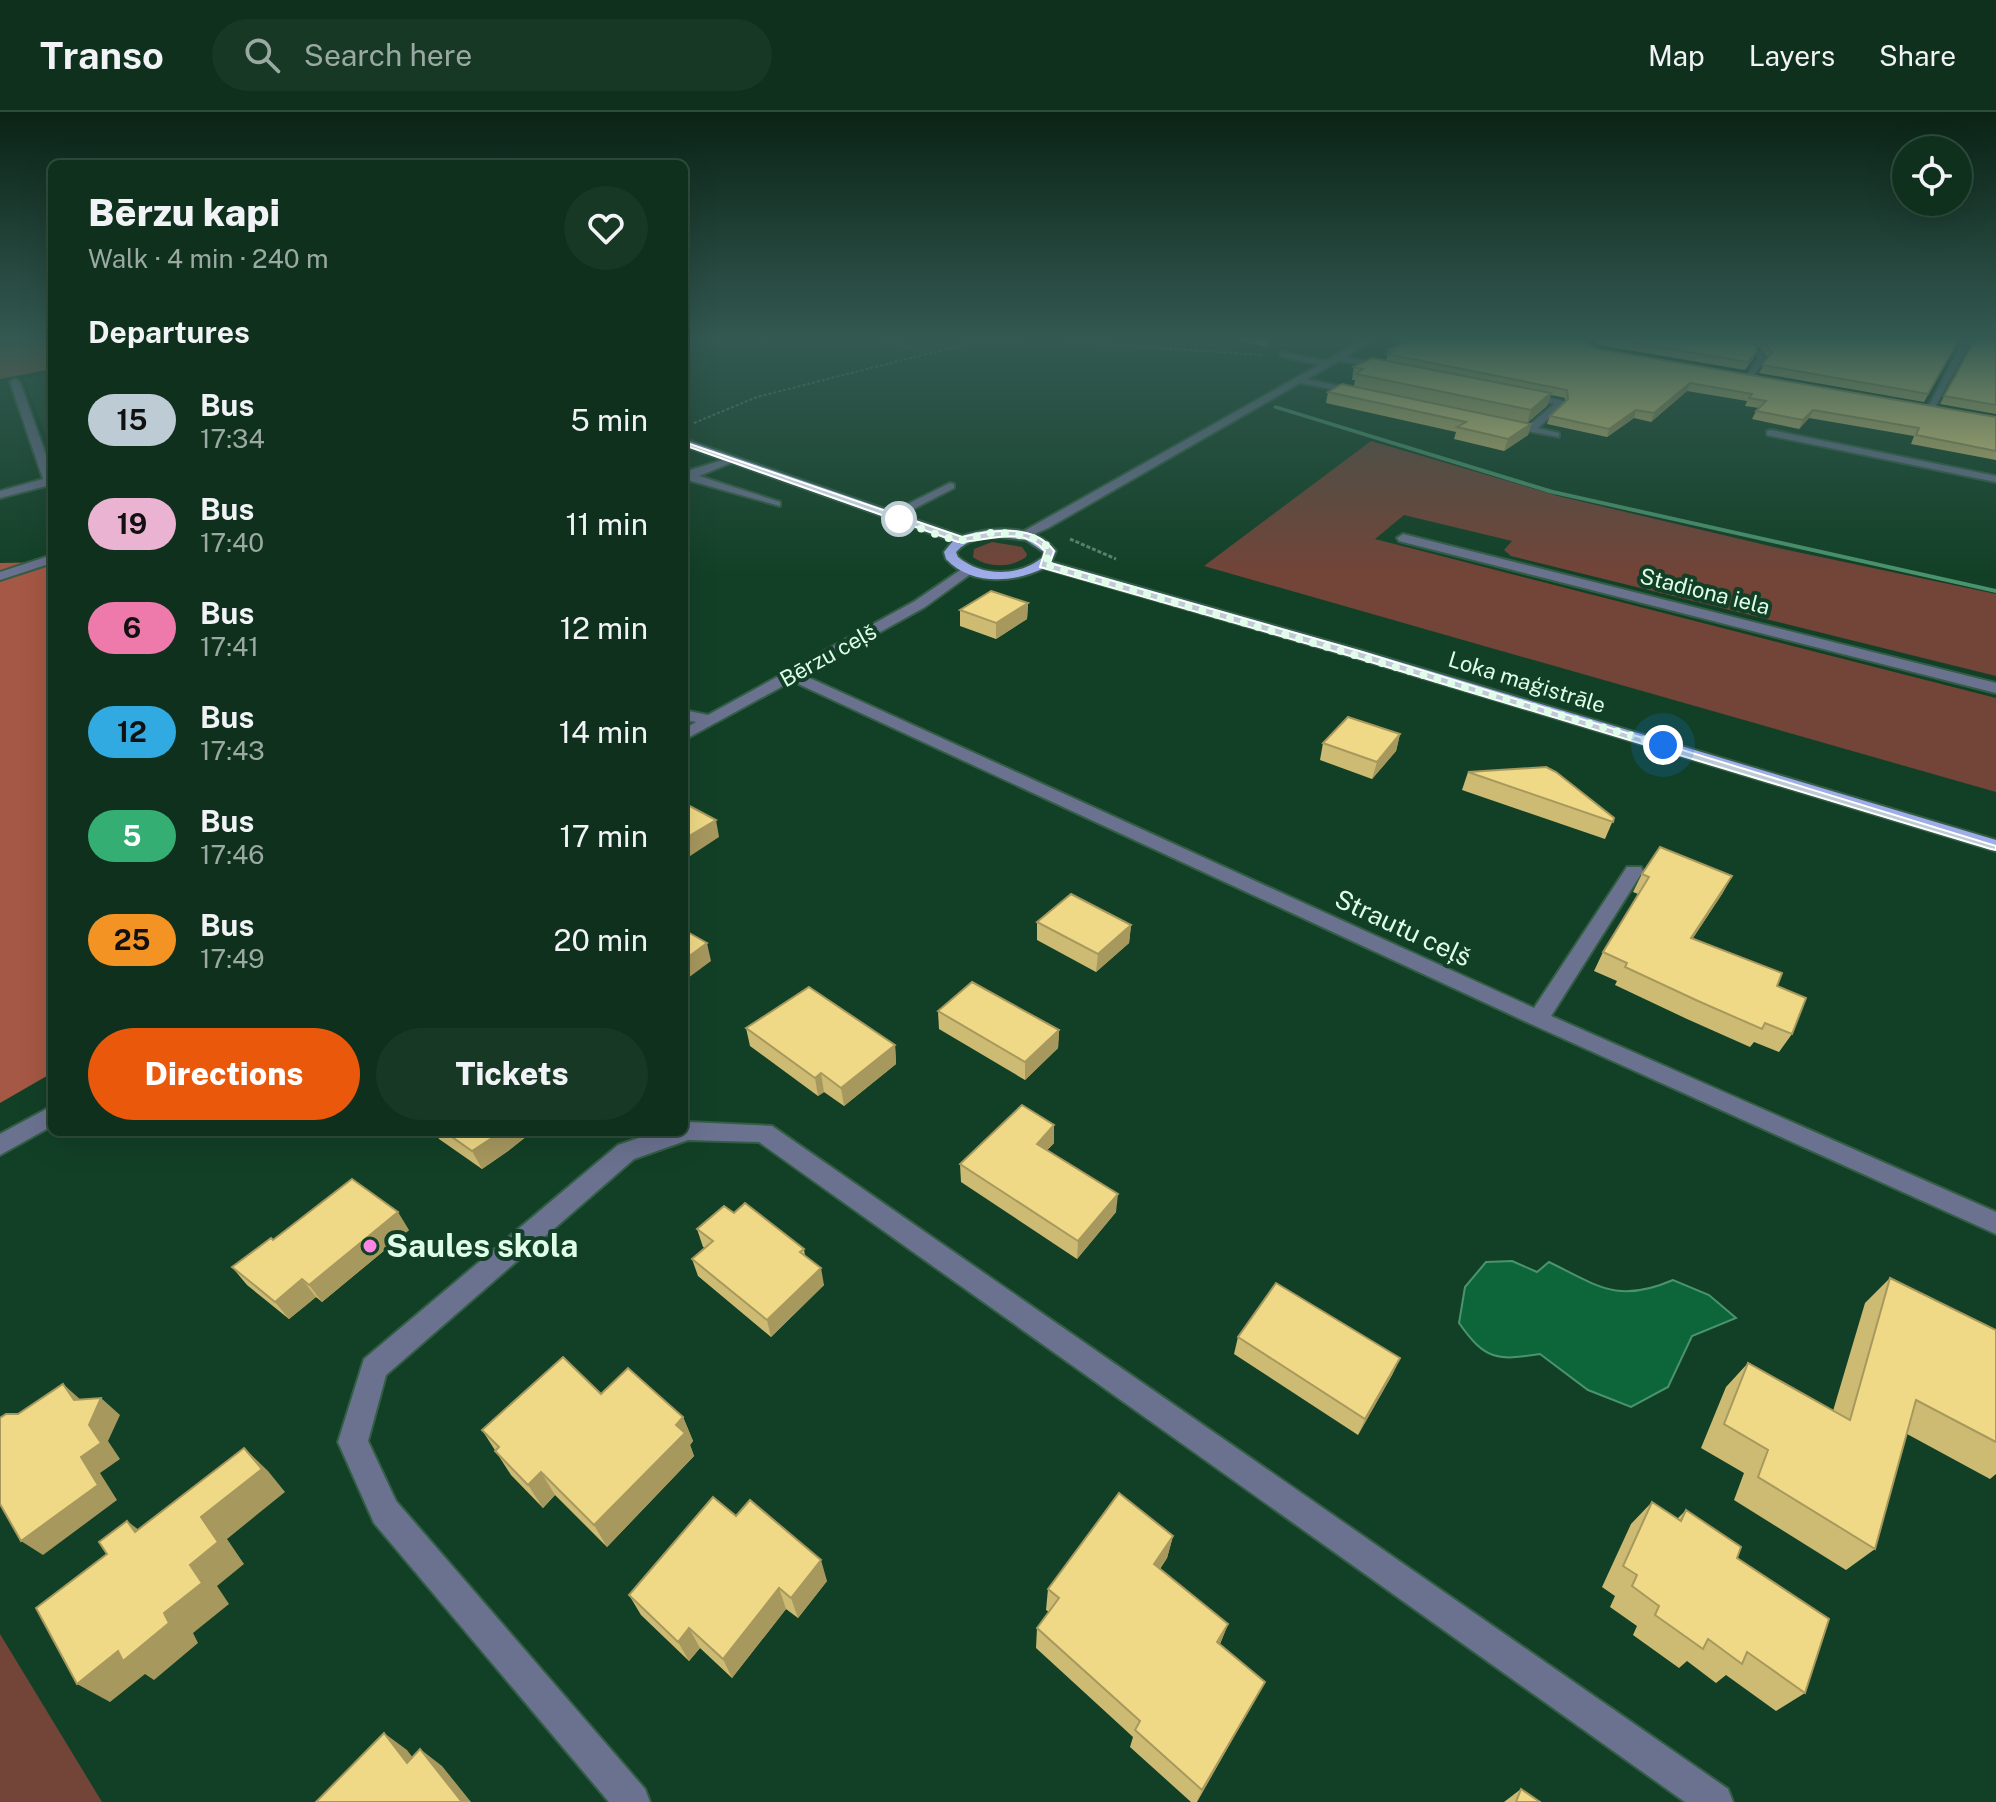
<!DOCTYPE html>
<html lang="en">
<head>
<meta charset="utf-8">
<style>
  body { margin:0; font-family:"Public Sans",sans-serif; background:#173825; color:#f1f3f6; height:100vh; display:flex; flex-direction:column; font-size:30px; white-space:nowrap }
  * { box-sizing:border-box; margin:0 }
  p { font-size:26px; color:#9ba9a3 }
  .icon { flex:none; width:44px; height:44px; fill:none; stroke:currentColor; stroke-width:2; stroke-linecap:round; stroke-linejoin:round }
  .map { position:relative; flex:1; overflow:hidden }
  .drawer { position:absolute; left:48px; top:48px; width:640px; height:976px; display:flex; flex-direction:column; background:#0e301c; border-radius:12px; box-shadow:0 8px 32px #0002,0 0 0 2px #2e4b3b }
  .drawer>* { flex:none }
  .badge { padding:0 16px; border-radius:26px; font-size:28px; line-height:52px }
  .controls { position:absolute; left:1892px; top:24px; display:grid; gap:16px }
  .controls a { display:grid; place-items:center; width:80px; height:80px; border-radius:50%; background:#0e301c; box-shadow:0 8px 32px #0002,0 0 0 2px #2e4b3b; font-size:40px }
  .you { position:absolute; width:40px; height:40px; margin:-20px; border:6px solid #fff; border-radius:50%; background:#1a73e8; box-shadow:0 0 0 12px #1a73e833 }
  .map>.badge { position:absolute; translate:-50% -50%; box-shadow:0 0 0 4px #fff }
  h2 { padding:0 40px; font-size:30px; line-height:72px }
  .round { display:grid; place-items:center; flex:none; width:84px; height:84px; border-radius:42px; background:#173825 }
  .head { display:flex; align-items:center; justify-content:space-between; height:136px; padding:0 40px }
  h1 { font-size:38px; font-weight:800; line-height:60px }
  .primary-button { display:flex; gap:16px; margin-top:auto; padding:16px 40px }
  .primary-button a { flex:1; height:92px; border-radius:48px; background:#ea580c; color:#fff; font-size:32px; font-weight:800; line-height:92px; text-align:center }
  .primary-button a+a { background:#173825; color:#f1f3f6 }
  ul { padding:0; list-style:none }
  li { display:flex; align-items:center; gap:24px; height:104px; padding:0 40px }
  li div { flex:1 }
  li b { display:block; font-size:30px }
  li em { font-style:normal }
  li .badge { min-width:88px; font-weight:700; text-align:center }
  header { display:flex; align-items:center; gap:48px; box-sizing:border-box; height:112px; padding:0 40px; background:#0e301c; border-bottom:2px solid #2e4b3b }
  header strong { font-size:38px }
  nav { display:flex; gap:44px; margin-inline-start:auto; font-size:28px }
  .search { width:560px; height:72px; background:#173825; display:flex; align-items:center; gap:20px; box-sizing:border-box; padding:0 28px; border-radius:44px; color:#9ba9a3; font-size:30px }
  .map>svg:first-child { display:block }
  .built { fill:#194e31 }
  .green { fill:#734438 }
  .forest { fill:#a55845 }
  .water { fill:#0c663a; stroke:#4b936e; stroke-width:2 }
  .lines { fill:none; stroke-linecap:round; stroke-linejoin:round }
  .stream { fill:#4b936e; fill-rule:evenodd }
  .minor-casing { stroke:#335e45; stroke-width:4 }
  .major-casing { stroke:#335e45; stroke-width:4 }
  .path-far1 { stroke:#5d856d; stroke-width:2; stroke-dasharray:3 2; stroke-linecap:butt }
  .path { stroke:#5d856d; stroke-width:3; stroke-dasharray:4 2; stroke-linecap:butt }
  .minor { fill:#6b7290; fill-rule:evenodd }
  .major { fill:#9facea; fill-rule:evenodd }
  .wall { fill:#cebb73 }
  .shaded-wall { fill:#a7985e }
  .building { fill:#efd986; stroke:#a7985e; stroke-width:2 }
  .line { fill:#bdccd4; stroke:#fff; stroke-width:2 }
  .walk { stroke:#dffde8; stroke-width:8; stroke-dasharray:0 14.4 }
  .stop-dot { fill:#fff; stroke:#bdccd4; stroke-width:4 }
  .poi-dot { fill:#fc86e4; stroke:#124026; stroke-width:3 }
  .labels { text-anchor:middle; stroke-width:8; stroke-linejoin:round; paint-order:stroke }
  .far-street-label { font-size:22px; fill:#dffde8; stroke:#124026 }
  .street-label { font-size:26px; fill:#dffde8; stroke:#124026 }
  .near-poi-label { font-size:32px; font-weight:bold; fill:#dffde8; stroke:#124026; text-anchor:start }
</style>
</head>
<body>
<header>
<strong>Transo</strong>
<div class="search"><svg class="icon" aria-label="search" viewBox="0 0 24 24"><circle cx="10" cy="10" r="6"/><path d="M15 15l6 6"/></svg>Search here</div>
<nav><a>Map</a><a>Layers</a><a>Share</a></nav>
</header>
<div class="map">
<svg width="1996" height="1690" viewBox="0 0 1996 1690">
  <rect width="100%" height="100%" fill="#124026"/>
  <polygon class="built" points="52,262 52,338 24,267"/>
  <g class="green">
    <polygon points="1371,329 1558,384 1778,436 1996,482 1996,564 1511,444 1504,438 1512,429 1404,403 1375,427 1996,586 1996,680 1204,454"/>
    <path d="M992,430L1022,435L1027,442L1026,445C1010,456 988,456 973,445L974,437Z"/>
    <polygon points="0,1522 102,1690 0,1690"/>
  </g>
  <g class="forest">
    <polygon points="0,226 52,226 52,257 0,267"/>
    <polygon points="52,450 52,961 0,991 0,451"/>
  </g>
  <path class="water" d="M1512,1149L1537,1160L1549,1150C1598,1174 1618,1192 1673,1168L1709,1183L1736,1206L1692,1224L1668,1275L1631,1295L1588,1278L1540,1242C1497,1249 1485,1248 1459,1211L1465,1175L1486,1150Z"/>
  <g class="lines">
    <polygon class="stream" points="1275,293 1553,378 1996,477 1996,481 1549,381 1273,296"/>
    <defs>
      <g id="minor">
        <polygon points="1365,226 1376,226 1346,245 1392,254 1392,258 1339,249 1307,267 1362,279 1362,283 1300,271 1048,416 1023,427 1017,423 1319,253 1280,244 1280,240 1326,249"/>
        <polygon points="1964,226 1973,226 1934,297 1926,299"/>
        <polygon points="1756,239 1762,239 1766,247 1751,267 1745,267 1757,247"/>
        <polygon points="15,267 20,270 52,360 52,379 46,374 0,386 0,379 43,367 10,270"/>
        <polygon points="1523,280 1564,289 1564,293 1538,316 1559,321 1559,325 1500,314 1499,312 1504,309 1528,314 1554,292 1520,285"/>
        <polygon points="1771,318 1996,364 1996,370 1767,323 1767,319"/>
        <polygon points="729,346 738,348 699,364 780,390 780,394 684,367 684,360"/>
        <polygon points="950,371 954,372 954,376 894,407 884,404"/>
        <polygon points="1403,422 1996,571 1996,581 1399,429 1397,426"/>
        <polygon points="52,443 52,451 0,468 0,460"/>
        <polygon points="965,455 976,458 925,495 803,563 1534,896 1627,755 1641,755 1643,759 1551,904 1996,1100 1996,1122 1531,912 792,569 684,628 684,617 696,610 684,608 684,598 708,603 915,489"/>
        <polygon points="52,994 52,1014 0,1043 0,1022"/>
        <polygon points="688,1010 772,1014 1728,1677 1733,1690 1685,1690 759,1030 688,1028 634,1047 386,1263 368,1329 396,1389 645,1677 650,1690 609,1690 374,1411 338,1330 364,1247 618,1033 657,1020 684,1020 684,1011"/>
      </g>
      <path id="major" d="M684,327L962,424C992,414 1035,412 1056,439L1051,450L1363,539L1996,728V739L1353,545L1044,456C1014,471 971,474 946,447L944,440L953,429L684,334ZM999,425L1026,428L1044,440L1043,445C1019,465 982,465 958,445L956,440C968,427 982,425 999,425Z"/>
    </defs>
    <use href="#minor" class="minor-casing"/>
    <use href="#major" class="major-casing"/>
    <g class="path-far1">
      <polyline points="882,226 926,242 972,232 1003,232 1028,226"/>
      <polyline points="957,226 971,231"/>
      <polyline points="1060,226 1092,232 1263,243"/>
      <polyline points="0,235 7,253"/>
      <polyline points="694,311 757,285 926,242"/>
    </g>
    <polyline class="path" points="1070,427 1116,447"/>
    <use href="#minor" class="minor"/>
    <use href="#major" class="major"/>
  </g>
  <g class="wall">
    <polygon points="1230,226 1270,226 1267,235"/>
    <polygon points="1397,226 1576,226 1598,237 1996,305 1996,348 1911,332 1914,324 1809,306 1799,317 1752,307 1756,299 1759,296 1745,294 1747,289 1687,279 1651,310 1634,306 1607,325 1547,312 1550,304 1565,290 1565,286 1551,283 1547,294 1527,311 1354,274 1355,268 1352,268 1354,255 1386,249 1389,238 1404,230 1397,229"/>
    <polygon points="1587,226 1960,226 1924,290 1759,261 1768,246 1759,235 1756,237 1754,246 1745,258 1599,233"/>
    <polygon points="1975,226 1996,226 1996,302 1940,292"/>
    <polygon points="1328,280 1531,312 1528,323 1504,339 1454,327 1456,320 1326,291"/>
    <polygon points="1028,491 1027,507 996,527 960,514 960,498"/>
    <polygon points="1400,622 1396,639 1372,667 1320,648 1323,631"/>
    <polygon points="1468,660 1614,706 1605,727 1462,678"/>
    <polygon points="1642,762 1732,764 1722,782 1693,826 1777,874 1792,922 1779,940 1754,930 1750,935 1687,907 1615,873 1617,869 1594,859 1603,840 1638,782 1633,780"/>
    <polygon points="1037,810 1131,813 1129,831 1096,860 1037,828"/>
    <polygon points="938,899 1059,918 1058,936 1025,968 939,917"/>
    <polygon points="746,916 895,933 896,952 844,994 824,980 818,984 750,934"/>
    <polygon points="1054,1013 1054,1031 1047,1038 1116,1100 1077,1147 961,1070 960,1052"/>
    <polygon points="436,1020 532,1020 508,1039 482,1057 439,1027"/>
    <polygon points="734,1101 804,1137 805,1144 824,1173 771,1225 698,1164 692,1147 705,1136 703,1135 697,1117"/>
    <polygon points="409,1118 322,1190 316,1185 289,1207 247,1173 232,1155 273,1128"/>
    <polygon points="1890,1166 1996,1218 1996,1362 1990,1367 1907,1322 1875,1437 1846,1458 1734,1388 1744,1361 1701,1336 1726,1275 1748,1251 1833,1299 1865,1191"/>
    <polygon points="1238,1225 1400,1246 1392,1263 1358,1323 1234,1242"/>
    <polygon points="601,1282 683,1305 693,1329 690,1333 694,1344 607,1435 555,1383 543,1396 511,1363 482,1318"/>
    <polygon points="1652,1390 1677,1407 1686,1398 1737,1446 1805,1581 1776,1599 1726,1563 1716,1571 1687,1549 1679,1556 1633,1523 1637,1514 1610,1495 1615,1484 1602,1475 1631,1412"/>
    <polygon points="736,1404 827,1469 798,1506 786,1497 732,1566 700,1536 689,1549 641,1503 629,1483"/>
    <polygon points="1173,1424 1167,1446 1160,1457 1228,1512 1220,1532 1265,1570 1197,1690 1191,1690 1130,1635 1133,1625 1036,1536 1037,1516 1049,1500 1046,1498 1048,1477"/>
    <polygon points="1521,1677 1540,1690 1504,1690"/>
  </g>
  <g class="shaded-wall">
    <polygon points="1757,239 1754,246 1745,258 1748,250"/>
    <polygon points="1690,271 1687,279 1651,310 1654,301"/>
    <polygon points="1551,281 1547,294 1527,311 1531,298"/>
    <polygon points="1636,298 1634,306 1607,325 1609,317"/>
    <polygon points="1813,298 1809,306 1799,317 1803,308"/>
    <polygon points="1531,312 1528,323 1504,339 1508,327"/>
    <polygon points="1028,491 1027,507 996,527 996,511"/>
    <polygon points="1400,622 1396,639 1372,667 1377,650"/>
    <polygon points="716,708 719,725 684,748 684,727"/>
    <polygon points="1732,764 1722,782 1681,844 1691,826"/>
    <polygon points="1131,813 1129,831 1096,860 1098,842"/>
    <polygon points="707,831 711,849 684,869 684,848"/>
    <polygon points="1059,918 1058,936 1025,968 1025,950"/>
    <polygon points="895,933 896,952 844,994 841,976"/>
    <polygon points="821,961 824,980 818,984 815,966"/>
    <polygon points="1054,1013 1054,1031 1036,1050 1037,1032"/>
    <polygon points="501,1020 532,1020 508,1039 482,1057 472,1039"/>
    <polygon points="1118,1082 1116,1100 1077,1147 1078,1129"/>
    <polygon points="398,1100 409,1118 322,1190 309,1173"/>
    <polygon points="821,1156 824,1173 771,1225 767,1208"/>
    <polygon points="302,1167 316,1185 289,1207 275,1190"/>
    <polygon points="1400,1246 1392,1263 1358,1323 1365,1307"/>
    <polygon points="63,1272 82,1289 74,1288"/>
    <polygon points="101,1286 120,1303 108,1329 120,1347 100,1361 117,1388 43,1443 21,1429 81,1345 89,1313"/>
    <polygon points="683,1305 693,1329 690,1333 694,1344 607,1435 594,1413"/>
    <polygon points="244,1336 268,1359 285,1380 227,1427 244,1452 217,1474 229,1492 193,1521 198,1531 154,1568 145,1562 110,1590 77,1572 164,1501 190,1453 201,1405"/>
    <polygon points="541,1360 555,1383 543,1396 528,1373"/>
    <polygon points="127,1409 156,1431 135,1420"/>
    <polygon points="1173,1424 1167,1446 1149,1473 1154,1452"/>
    <polygon points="821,1448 827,1469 798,1506 791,1486"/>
    <polygon points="779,1476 786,1497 732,1566 723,1547"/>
    <polygon points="1228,1512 1220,1532 1217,1530"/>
    <polygon points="689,1516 700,1536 689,1549 678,1530"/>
    <polygon points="1265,1570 1255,1588 1196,1690 1202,1678"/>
    <polygon points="384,1621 407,1638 429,1667 407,1651"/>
    <polygon points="420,1637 442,1654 471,1690 462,1690"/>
  </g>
  <g class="building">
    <polygon points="1412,226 1576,226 1598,237 1996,305 1996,339 1916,323 1919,316 1813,298 1803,308 1756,299 1766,289 1749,286 1752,282 1690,271 1654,301 1636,298 1609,317 1550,304 1568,287 1567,278 1387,242 1394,239 1389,238"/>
    <polygon points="1605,226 1960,226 1928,282 1762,253 1772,240 1762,228 1755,233 1757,239 1748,250"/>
    <polygon points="1976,226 1996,226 1996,293 1944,284"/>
    <polygon points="1372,246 1551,281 1531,298 1356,262 1363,257 1354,255"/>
    <polygon points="1342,272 1531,312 1508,327 1457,315 1466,310 1328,280"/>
    <polygon points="991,479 1028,491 996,511 960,498"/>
    <polygon points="1348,605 1400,622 1377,650 1323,631"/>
    <polygon points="1546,655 1556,660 1614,706 1613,710 1468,660"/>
    <polygon points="684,691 716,708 684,727"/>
    <polygon points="1660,735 1732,764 1691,826 1782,861 1777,874 1806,886 1792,922 1765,911 1762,917 1698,889 1625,855 1627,851 1603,840 1649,765 1642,762"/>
    <polygon points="1071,782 1131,813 1098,842 1037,810"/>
    <polygon points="684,818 707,831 684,848"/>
    <polygon points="972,870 1059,918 1025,950 938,899"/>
    <polygon points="809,875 895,933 841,976 821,961 815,966 746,916"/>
    <polygon points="1022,993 1054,1013 1037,1032 1118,1082 1078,1129 960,1052"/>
    <polygon points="445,1020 501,1020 472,1039"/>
    <polygon points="352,1067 398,1100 309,1173 302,1167 275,1190 232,1155 271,1126 273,1128"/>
    <polygon points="745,1091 804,1137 800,1140 821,1156 767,1208 692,1147 713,1129 697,1117 724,1094 734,1101"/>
    <polygon points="1890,1166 1996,1218 1996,1330 1916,1288 1875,1437 1758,1365 1768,1338 1724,1312 1748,1251 1850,1308"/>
    <polygon points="1276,1171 1400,1246 1365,1307 1238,1225"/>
    <polygon points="563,1245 601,1282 628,1256 683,1305 676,1313 685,1321 594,1413 541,1360 528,1373 495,1339 499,1335 482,1318"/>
    <polygon points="63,1272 74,1288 101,1286 89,1313 101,1331 81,1345 98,1373 21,1429 0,1392 0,1306 6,1302 18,1302"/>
    <polygon points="244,1336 262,1357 201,1405 218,1430 190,1453 202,1471 164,1501 169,1511 123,1549 118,1539 77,1572 36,1496 107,1442 99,1430 127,1409 135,1420"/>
    <polygon points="1119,1381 1173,1424 1154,1452 1228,1512 1217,1530 1265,1570 1202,1678 1135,1618 1140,1609 1037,1516 1059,1486 1048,1477"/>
    <polygon points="713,1385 736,1404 750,1388 821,1448 791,1486 779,1476 723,1547 689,1516 678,1530 629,1483"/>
    <polygon points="1652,1390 1681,1409 1686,1398 1741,1435 1737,1446 1829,1507 1805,1581 1747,1540 1742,1552 1708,1527 1703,1537 1655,1503 1659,1494 1632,1474 1637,1463 1623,1454"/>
    <polygon points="384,1621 407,1651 420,1637 462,1690 316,1690"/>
    <polygon points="1521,1677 1540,1690 1516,1690"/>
  </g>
  <linearGradient id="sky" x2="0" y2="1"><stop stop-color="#0a2315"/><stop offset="0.49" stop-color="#335952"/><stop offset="1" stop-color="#335952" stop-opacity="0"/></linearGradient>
  <rect width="1996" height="463" fill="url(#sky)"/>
  <path class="line" d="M681,329L962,425C991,418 1034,411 1054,439L1050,451L1362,540L1996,734V738L1991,737L1354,545L1040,455L1045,439C1022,412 985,430 958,430L681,332Z"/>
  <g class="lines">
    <path class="walk" d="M899,407L890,404C909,411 942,427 961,428C970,428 981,422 991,421C1007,420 1068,425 1043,452L1663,633"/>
  </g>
  <circle class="stop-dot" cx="899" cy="407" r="16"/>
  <circle class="poi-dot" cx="370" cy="1134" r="8"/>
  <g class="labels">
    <g class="far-street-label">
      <text transform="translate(1705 479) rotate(14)" y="8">Stadiona iela</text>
      <text transform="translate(828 543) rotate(-29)" y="8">Bērzu ceļš</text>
      <text transform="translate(1527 570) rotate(17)" y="8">Loka maģistrāle</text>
    </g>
    <g class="street-label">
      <text transform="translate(1403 816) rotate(25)" y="9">Strautu ceļš</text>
    </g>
    <g class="near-poi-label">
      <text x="386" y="1145">Saules skola</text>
    </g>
  </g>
</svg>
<div class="controls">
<a><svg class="icon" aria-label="locate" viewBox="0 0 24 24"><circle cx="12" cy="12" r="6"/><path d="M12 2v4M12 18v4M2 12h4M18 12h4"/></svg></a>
</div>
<div class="you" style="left:1663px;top:633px"></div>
<section class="drawer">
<div class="head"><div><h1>Bērzu kapi</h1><p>Walk · 4 min · 240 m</p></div><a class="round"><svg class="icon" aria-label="heart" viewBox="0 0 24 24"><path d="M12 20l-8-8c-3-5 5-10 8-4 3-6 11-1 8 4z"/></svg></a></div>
<h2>Departures</h2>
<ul>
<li><span class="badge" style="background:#bdccd4;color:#111">15</span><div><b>Bus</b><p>17:34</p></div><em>5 min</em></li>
<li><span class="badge" style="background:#ebb3d2;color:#111">19</span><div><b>Bus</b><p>17:40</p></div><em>11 min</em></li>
<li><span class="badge" style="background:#ed7aaa;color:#111">6</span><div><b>Bus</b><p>17:41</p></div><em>12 min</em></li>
<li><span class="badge" style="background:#31aae1;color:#111">12</span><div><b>Bus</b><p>17:43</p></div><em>14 min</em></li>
<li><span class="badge" style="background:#35ae73;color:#fff">5</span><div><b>Bus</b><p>17:46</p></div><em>17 min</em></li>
<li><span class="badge" style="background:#f39324;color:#111">25</span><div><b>Bus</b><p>17:49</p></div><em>20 min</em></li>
</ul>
<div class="primary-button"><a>Directions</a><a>Tickets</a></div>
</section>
</div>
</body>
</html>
